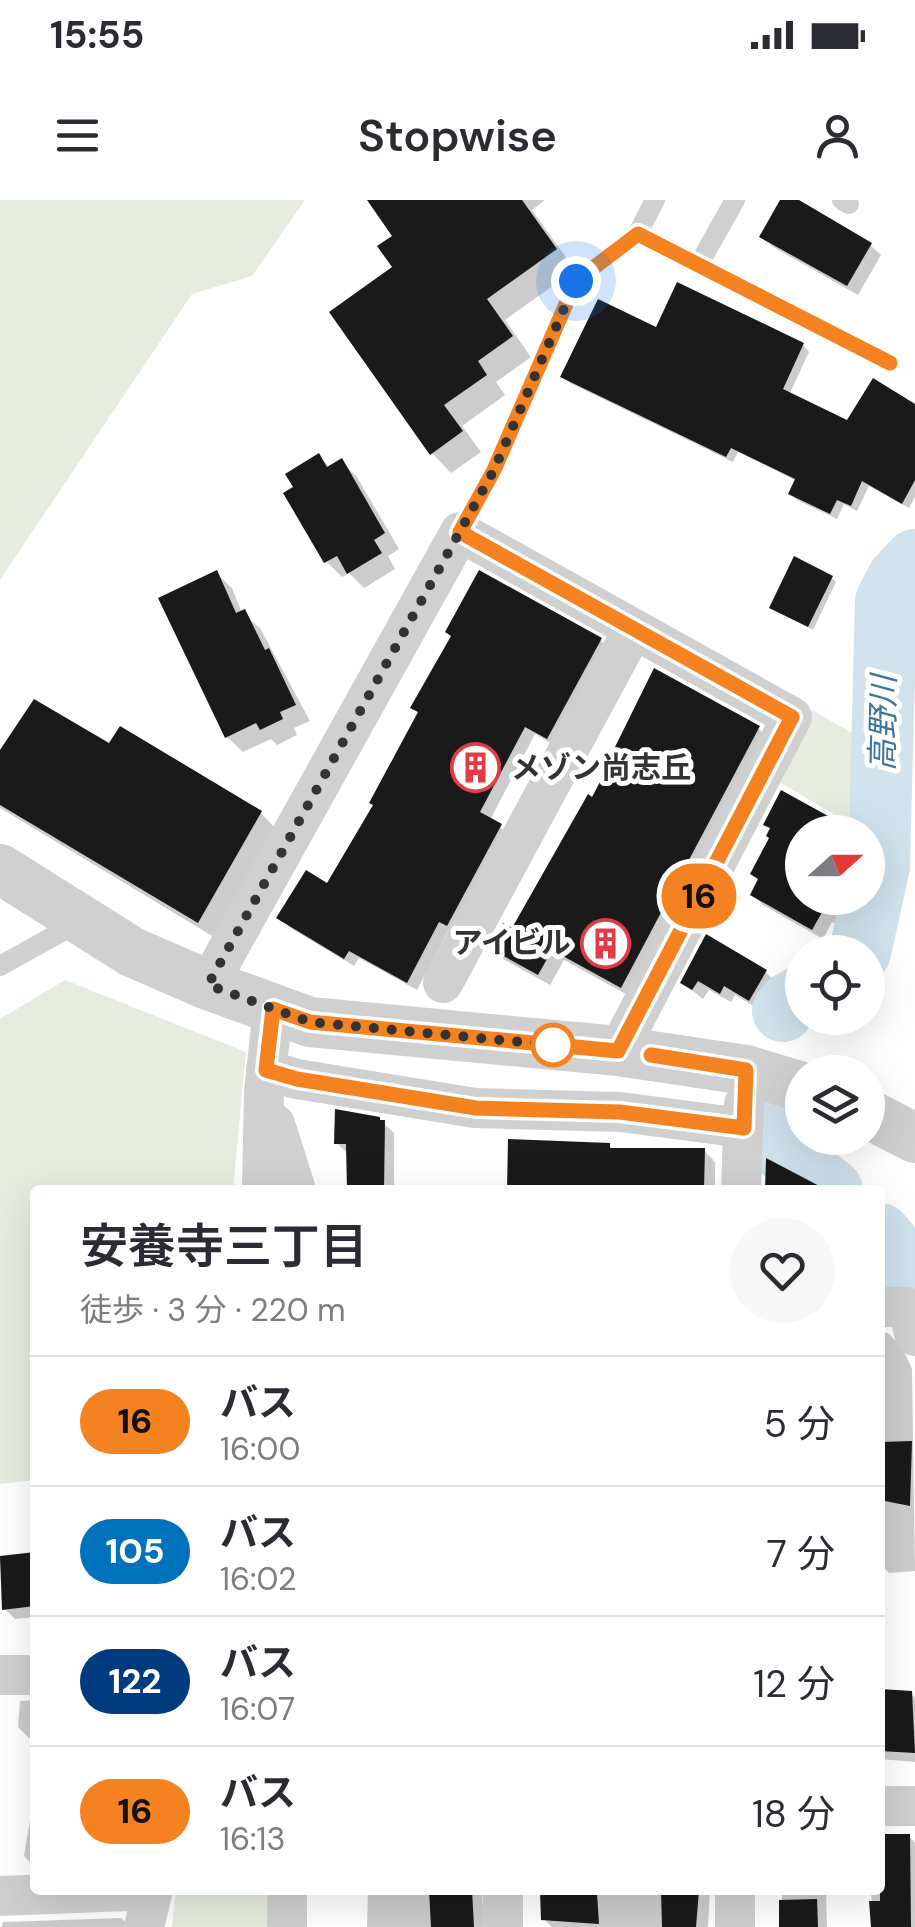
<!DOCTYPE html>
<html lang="ja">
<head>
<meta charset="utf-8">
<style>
  body { margin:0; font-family:"DM Sans","Noto Sans JP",sans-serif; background:#f7f7f7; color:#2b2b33; height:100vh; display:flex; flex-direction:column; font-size:38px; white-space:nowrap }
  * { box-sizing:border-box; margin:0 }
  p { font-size:32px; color:#7c7c81 }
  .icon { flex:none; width:55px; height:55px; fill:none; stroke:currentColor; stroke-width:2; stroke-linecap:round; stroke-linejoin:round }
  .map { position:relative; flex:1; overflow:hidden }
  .side { position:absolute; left:30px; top:985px; width:855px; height:710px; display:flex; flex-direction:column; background:#fff; border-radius:10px; box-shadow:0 10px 40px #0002 }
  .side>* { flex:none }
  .badge { padding:0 20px; border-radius:32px; font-size:35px; line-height:65px }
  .needle { width:65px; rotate:69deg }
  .controls { position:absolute; left:785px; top:615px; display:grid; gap:20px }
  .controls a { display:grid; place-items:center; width:100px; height:100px; border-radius:50%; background:#fff; box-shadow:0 10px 40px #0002; font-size:50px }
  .you { position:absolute; width:50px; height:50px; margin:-25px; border:8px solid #fff; border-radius:50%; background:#1a73e8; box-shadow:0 0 0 15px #1a73e833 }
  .map>.badge { position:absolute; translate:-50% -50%; box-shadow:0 0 0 5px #fff }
  .round { display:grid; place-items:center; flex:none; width:105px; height:105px; border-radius:52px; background:#f7f7f7 }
  .head { display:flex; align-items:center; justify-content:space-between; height:170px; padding:0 50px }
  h1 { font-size:48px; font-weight:600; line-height:75px }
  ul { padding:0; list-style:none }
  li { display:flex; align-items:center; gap:30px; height:130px; padding:0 50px; border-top:2px solid #e1e1e2 }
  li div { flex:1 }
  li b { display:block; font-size:38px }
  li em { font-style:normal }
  li .badge { min-width:110px; font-weight:700; text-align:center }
  .status { display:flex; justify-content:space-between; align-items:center; height:70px; padding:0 50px; background:#fff; direction:ltr }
  .status svg { height:28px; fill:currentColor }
  header { display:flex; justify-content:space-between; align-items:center; height:130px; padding:0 50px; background:#fff; font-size:45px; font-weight:600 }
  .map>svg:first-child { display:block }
  .green { fill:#e6ecdf }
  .shadow { fill:#0003 }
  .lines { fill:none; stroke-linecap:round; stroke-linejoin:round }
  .river { stroke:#cfe2ee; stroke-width:62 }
  .building { fill:#1a1a1a }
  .service { stroke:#d0d0d0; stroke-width:20 }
  .minor { stroke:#d0d0d0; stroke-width:40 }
  .tertiary { stroke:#d0d0d0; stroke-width:50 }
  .line-casing { stroke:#fff; stroke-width:22 }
  .line { stroke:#f58220; stroke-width:15 }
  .walk { stroke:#333; stroke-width:10; stroke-dasharray:0 18 }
  .stop-dot { fill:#fff; stroke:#f58220; stroke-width:5 }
  .labels { text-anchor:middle; stroke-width:10; stroke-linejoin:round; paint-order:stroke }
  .poi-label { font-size:30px; font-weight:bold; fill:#333; stroke:#fff; text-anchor:start }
  .water-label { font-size:32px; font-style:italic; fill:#3f7597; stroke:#fff }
</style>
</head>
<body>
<div class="status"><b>15:55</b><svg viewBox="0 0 49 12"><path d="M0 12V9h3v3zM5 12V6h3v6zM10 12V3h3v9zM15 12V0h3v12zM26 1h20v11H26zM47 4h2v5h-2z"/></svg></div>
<header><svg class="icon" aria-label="menu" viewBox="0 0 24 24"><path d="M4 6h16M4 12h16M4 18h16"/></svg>Stopwise<svg class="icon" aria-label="person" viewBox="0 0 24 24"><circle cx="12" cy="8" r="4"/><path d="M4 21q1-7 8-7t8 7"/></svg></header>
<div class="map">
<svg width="915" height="1727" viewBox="0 0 915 1727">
  <rect width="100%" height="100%" fill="#fff"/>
  <g class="green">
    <polygon points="0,0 305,0 252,76 192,94 0,380"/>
    <polygon points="812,510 857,536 859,629 781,583"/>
    <polygon points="65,780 246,852 233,990 35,990 35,1280 0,1284 0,819"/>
    <polygon points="176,1690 276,1690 276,1727 172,1727"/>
  </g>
  <g class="shadow">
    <polygon points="370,0 545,0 532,10 575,70 505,120 531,157 496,182 505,195 462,226 481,252 451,273 432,253 395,68 396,36"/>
    <polygon points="783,0 794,0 870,45 881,55 858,95 773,47 762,36"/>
    <polygon points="657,130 803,145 809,152 789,195 848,224 915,207 915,297 909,308 869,286 857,311 844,304 837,319 797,300 791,294 797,281 738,252 733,262 570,183 563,176"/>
    <polygon points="319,256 330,268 341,261 357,277 399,349 388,356 395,369 364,388 349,373 342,377 326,361 296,288"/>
    <polygon points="216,373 232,388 242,413 260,428 310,521 294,528 297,535 277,545 271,539 243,552 227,537"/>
    <polygon points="832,378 836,382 813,430 772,407"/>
    <polygon points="600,440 609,449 557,547 535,534 490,620 509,635 457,733 449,729 417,790 359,758 354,766 289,727 280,717 328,686 376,606 420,514 413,507"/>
    <polygon points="655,471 759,529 770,540 633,798 564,760 550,785 503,759 492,748 513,731 593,600"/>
    <polygon points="0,554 261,613 276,629 214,737 0,608"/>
    <polygon points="782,593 852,632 802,632 802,698 839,698 847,706 837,724 832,722 823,739 763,705 753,695 772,639 772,630 766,624"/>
    <polygon points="707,737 766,772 776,783 760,810 735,795 731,802 709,790 703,799 683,783"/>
    <polygon points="383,923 394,933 394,990 350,990 347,953 337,943"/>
    <polygon points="609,945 614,951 704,950 715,962 715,990 509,990"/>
    <polygon points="880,1132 888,1133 902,1147 912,1169 915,1371 889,1373 880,1364"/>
    <polygon points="35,1355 35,1417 15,1419 4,1408 0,1359"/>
    <polygon points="880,1492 911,1493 915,1498 915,1562 880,1559"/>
    <polygon points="35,1500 35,1538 29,1538 18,1527 20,1501"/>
    <polygon points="35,1590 35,1667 34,1667 24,1656"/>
    <polygon points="909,1636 915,1643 915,1727 873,1727 871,1690 880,1690 880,1637"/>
    <polygon points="368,1690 482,1690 484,1727 367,1727"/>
    <polygon points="583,1690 710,1690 708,1727 552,1727 544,1719 584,1695"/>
    <polygon points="782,1690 826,1690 827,1727 782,1727"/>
    <polygon points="121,1718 131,1727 2,1727 3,1722"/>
  </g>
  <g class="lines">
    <g class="river">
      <polyline points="860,752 879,666 886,401 898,378 915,360"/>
      <polyline points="783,811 789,803 802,796"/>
      <polyline points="768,923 768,939 832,990"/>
      <polyline points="880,1034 915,1075"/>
    </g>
  </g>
  <g class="building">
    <polygon points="367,0 522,0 557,49 487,99 513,136 478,161 487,175 444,205 463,231 430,255 329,112 392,67 377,46 392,36"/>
    <polygon points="780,0 799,0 872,43 847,86 759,37"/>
    <polygon points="677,82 804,143 783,189 847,220 873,178 915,204 915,280 902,304 862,281 851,306 837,300 830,314 788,294 795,279 731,248 726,257 560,177 598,99 656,127"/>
    <polygon points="319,253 327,267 342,258 385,333 374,340 382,353 347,374 337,356 324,363 283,293 293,287 285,274"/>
    <polygon points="794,356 833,376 808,427 769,408"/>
    <polygon points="217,370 236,413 245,409 265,450 269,448 296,505 280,512 283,519 260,530 256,523 225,538 158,398"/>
    <polygon points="479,370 602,438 547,539 525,527 480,612 502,624 447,726 439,722 407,783 349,751 344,759 276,718 306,670 327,683 373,605 369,603 418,512 410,508 451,436 445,432"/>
    <polygon points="654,468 760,526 621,788 552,750 538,775 489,748 503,723 512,728 588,594 592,597 618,548 615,547"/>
    <polygon points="34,499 109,543 120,526 262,611 198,723 0,605 0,550"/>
    <polygon points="781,590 857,632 802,632 802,698 830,698 812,730 750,695 758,679 750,674 769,638 766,636 770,628 763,625"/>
    <polygon points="706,734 767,770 749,801 724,786 720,794 698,781 692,790 680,783"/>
    <polygon points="335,909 380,917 380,920 385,920 384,990 347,990 346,944 334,944"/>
    <polygon points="508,939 610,943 610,948 705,948 704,990 507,990"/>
    <polygon points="766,958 827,990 765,990"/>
    <polygon points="912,1241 910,1306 880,1300 880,1242"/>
    <polygon points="35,1352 35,1406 2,1410 0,1356"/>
    <polygon points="880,1489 912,1491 915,1553 880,1551"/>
    <polygon points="880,1634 910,1634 911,1727 871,1727 869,1701 880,1701"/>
    <polygon points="429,1690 472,1690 474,1727 431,1727"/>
    <polygon points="661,1690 699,1690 696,1727 662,1727"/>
    <polygon points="540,1691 597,1693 599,1724 541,1720"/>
    <polygon points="817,1699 818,1727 779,1727 779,1700"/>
  </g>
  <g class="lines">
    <g class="service">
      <polyline points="842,0 849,4"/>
      <polyline points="638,33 655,0"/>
      <polyline points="699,64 735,0"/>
      <polyline points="460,332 494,270 576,81 638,33 889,163"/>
      <polyline points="0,766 79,722"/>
    </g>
    <g class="minor">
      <polyline points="443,783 633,430"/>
      <polyline points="208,785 460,332 792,517 618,851"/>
      <polyline points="266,870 297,879 475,908 620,912 743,928"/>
      <polyline points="275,924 296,990"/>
      <polyline points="262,990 264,892 273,809"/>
      <polyline points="741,990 744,904"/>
      <polyline points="880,1107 907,1107 915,1136"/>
      <polyline points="0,1475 35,1475"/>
      <polyline points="880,1606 915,1606"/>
      <polyline points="287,1690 287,1727"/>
      <polyline points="0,1696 153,1690"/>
      <polyline points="144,1727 153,1690"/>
      <polyline points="503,1727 503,1690"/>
      <polyline points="735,1727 735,1690"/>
    </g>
    <g class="tertiary">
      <polyline points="0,669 132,752 208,785 310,822 618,851 746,870 802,887"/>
      <polyline points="868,914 915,938"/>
    </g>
  </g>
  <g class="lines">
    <defs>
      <polyline id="line" points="651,855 746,870 744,928 620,912 476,908 297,879 266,870 273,809 310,822 618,851 792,517 460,332 494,270 576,81 638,34 890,163"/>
    </defs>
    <use href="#line" class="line-casing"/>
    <use href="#line" class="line"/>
    <polyline class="walk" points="553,845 310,822 208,785 494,270 576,81"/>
  </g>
  <defs>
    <symbol id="building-ring" viewBox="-11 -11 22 22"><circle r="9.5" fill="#fff" stroke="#e63946" stroke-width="1.5"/><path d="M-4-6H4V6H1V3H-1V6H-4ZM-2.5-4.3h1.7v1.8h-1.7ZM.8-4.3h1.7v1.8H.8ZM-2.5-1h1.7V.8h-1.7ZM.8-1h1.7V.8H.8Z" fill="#e63946"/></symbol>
  </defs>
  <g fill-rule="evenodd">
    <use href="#building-ring" x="448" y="540" width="55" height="55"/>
    <use href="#building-ring" x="578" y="716" width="55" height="55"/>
  </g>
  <circle class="stop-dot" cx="553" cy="845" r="20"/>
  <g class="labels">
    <g class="poi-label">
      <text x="511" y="578">メゾン尚志丘</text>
      <text x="571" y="753" text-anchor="end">アイビル</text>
    </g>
    <g class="water-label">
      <text transform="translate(883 523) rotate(-89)" y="11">高野川</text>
    </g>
  </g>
</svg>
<div class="controls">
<a><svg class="needle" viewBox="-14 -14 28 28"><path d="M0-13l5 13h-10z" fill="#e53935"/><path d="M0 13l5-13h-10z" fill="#7c7c81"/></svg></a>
<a><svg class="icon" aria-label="locate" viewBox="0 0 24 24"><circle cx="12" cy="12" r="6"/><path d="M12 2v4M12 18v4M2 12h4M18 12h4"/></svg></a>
<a><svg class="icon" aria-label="layers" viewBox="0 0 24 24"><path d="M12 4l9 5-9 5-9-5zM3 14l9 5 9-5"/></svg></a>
</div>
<div class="you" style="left:576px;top:81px"></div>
<b class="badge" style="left:699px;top:696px;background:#f58220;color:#111">16</b>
<section class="side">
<div class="head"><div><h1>安養寺三丁目</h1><p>徒歩 · 3 分 · 220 m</p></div><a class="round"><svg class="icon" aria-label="heart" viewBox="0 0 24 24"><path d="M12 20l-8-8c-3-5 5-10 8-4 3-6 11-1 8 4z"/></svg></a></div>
<ul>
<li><span class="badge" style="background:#f58220;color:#111">16</span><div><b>バス</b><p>16:00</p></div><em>5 分</em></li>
<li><span class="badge" style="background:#0072bc;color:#fff">105</span><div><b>バス</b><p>16:02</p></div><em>7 分</em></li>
<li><span class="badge" style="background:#003b80;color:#fff">122</span><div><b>バス</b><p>16:07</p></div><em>12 分</em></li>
<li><span class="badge" style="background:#f58220;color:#111">16</span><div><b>バス</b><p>16:13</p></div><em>18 分</em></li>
</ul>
</section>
</div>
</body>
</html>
